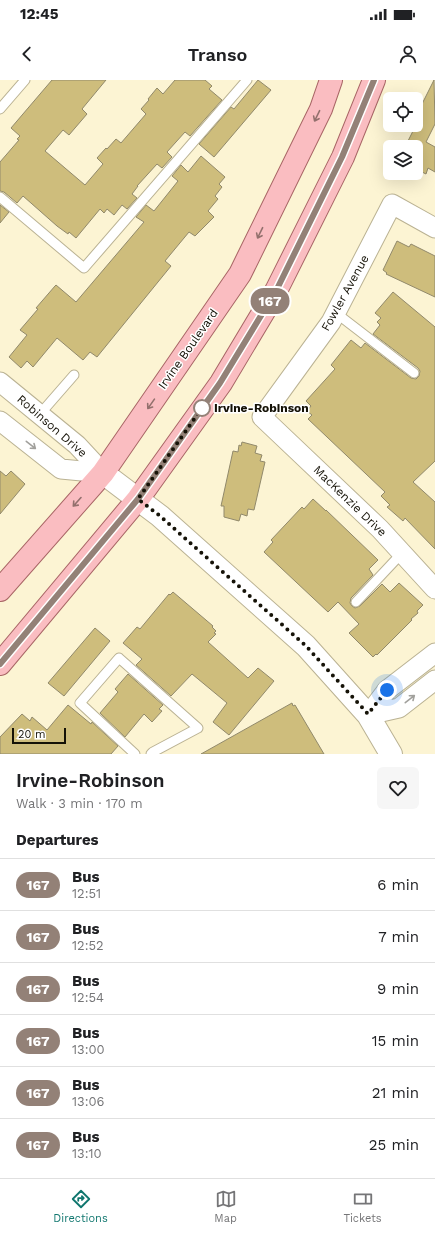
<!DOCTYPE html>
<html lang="en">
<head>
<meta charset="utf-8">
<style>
  body { margin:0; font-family:"Work Sans",sans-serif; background:#f6f6f6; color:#202124; height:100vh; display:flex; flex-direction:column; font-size:15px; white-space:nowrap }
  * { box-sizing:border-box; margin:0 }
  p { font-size:13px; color:#757577 }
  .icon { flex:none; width:22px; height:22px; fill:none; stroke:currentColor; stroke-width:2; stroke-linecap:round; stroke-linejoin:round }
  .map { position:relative; height:674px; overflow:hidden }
  .sheet { display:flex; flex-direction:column; background:#fff; flex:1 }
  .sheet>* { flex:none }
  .badge { padding:0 8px; border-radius:13px; font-size:14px; line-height:26px }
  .fabs { position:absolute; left:383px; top:12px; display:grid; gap:8px }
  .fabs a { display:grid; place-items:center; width:40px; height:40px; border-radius:6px; background:#fff; box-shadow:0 4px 16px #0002; font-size:20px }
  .scale { position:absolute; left:12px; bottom:10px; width:54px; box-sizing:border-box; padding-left:4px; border:2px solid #151207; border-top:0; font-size:11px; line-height:14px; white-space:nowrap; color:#151207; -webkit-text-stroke:3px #fff; paint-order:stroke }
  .you { position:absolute; width:20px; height:20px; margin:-10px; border:3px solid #fff; border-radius:50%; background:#1a73e8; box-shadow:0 0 0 6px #1a73e833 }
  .map>.badge { position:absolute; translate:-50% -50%; box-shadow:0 0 0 2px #fff }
  h2 { padding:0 16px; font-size:15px; line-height:36px }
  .round { display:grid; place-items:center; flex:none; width:42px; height:42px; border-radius:6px; background:#f6f6f6 }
  .overview { display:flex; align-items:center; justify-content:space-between; height:68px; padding:0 16px }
  h1 { font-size:19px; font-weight:600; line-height:30px }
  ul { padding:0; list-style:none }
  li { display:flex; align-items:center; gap:12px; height:52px; padding:0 16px; border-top:1px solid #e0e0e0 }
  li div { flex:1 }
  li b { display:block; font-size:15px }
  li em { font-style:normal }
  li .badge { min-width:44px; font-weight:700; text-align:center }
  .status { display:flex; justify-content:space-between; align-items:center; height:28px; padding:0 20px; background:#fff; direction:ltr }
  .status svg { height:11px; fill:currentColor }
  header { display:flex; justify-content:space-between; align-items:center; height:52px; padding:0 16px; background:#fff; font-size:18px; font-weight:600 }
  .tab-bar { display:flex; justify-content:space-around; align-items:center; height:56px; border-top:1px solid #e0e0e0; background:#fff; font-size:11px; color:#757577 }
  .tab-bar a { display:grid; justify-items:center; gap:2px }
  .tab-bar .current { color:#0f766e }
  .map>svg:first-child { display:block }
  .building { fill:#cebd7c; stroke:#91896b }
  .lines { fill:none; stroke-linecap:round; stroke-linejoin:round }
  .service-casing { stroke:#bab293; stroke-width:11 }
  .minor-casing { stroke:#bab293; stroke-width:21 }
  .tertiary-casing { stroke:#bab293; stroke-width:24 }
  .primary-casing { stroke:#a86565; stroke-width:24 }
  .service { stroke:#fff; stroke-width:9 }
  .minor { stroke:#fff; stroke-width:19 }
  .tertiary { stroke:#fff; stroke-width:22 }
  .primary { stroke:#fabdc1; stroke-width:22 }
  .oneway { stroke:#93706d }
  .oneway2 { stroke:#a1a09c }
  .line-casing { stroke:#fff; stroke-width:9 }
  .line { stroke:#938177; stroke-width:6 }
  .walk { stroke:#151207; stroke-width:4; stroke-dasharray:0 7.2 }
  .stop-dot { fill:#fff; stroke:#938177; stroke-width:2 }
  .labels { text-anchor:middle; stroke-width:3; stroke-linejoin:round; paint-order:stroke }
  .street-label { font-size:12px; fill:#151207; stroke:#fff }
  .stop-label { font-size:12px; font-weight:bold; fill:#151207; stroke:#fff; text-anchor:start }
</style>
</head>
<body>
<div class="status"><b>12:45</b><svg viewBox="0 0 49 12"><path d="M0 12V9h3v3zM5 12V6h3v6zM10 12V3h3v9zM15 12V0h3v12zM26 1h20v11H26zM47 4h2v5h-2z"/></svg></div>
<header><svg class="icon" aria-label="back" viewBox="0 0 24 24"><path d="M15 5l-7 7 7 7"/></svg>Transo<svg class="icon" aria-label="person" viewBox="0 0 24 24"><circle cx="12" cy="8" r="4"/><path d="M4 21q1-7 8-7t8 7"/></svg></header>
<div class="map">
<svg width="435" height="674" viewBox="0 0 435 674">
  <rect width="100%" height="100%" fill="#fcf4d3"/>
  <g class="building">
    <polygon points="52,0 106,0 82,29 87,34 69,55 63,50 45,71 85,105 103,84 97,78 106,68 107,69 116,59 121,63 146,34 141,29 149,20 148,19 157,8 163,14 175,0 205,0 212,6 209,9 222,20 190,56 185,52 167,72 172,77 162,88 157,84 137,106 138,106 132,114 137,118 127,129 122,125 114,135 107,129 104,133 100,129 76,158 69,152 68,154 57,146 23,116 17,123 4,112 0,111 0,82 19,60 17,59 20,56 11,48"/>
    <polygon points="258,0 271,10 214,77 199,64 231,27 234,29"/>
    <polygon points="434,0 435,44 426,62 435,67 435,92 428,88 426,94 418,90 414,96 407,93 416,93 416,67 405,67 413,51 410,49 412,45 416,45 416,36"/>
    <polygon points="201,76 225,97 219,104 222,107 215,116 218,119 208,131 214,137 195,156 189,152 165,181 171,186 97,277 90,272 83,280 57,258 33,287 27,281 21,288 9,277 27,255 20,250 38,229 36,228 55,206 56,205 76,222 144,142 136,137 146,125 154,131 178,101 172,96 181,85 188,92"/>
    <polygon points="0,125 9,132 0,143"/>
    <polygon points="397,161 409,167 411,164 435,176 435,217 386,194 387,193 383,190"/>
    <polygon points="393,212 435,247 435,381 413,402 435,422 435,469 405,438 403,441 387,427 390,425 381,416 385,412 308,339 312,335 307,331 311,326 306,321 335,289 331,285 351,260 361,268 365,263 411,298 416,299 419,296 420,291 418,288 373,254 380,245 377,242 381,238 375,233"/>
    <polygon points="242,362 257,366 255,373 262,375 260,381 265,382 254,430 248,429 247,436 241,434 239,441 224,437 224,426 221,426 233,371 238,372 239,365 241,366"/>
    <polygon points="0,391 6,396 11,391 25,404 0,434"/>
    <polygon points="313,419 326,431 326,430 378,480 369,489 373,495 351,518 350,523 352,526 355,528 360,526 382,504 390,512 399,503 423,525 417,531 418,533 411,539 412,540 377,575 376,574 373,577 349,553 359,544 338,522 328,532 264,472 273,462 271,460 302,427 304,429"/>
    <polygon points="173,512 213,546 212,547 216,551 214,553 216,554 208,562 248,598 258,588 274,601 229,655 213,642 227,623 192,594 171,616 136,585 142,579 123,563 137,547 140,549 169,514 170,515"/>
    <polygon points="95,548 110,561 64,616 48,603"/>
    <polygon points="128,594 163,625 159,629 162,631 152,642 144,634 125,657 100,633 118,612 115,609"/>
    <polygon points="292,623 293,626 295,625 324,674 201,674"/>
    <polygon points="68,625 91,644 92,642 118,666 111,674 0,674 0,657 22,634 30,641 32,637 47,650"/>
  </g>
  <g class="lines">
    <defs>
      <g id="service">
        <polyline points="0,29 25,0"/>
        <polyline points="0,117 84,188 247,0"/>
        <polyline points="336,233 414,293"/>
        <polyline points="40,334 74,295"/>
        <polyline points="356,522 402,473"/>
        <polyline points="135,674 80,623 119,578 198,648 153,672 151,674"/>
      </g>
      <g id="minor">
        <polyline points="435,148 392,124 331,242 262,337 380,449 435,509"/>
        <polyline points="0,302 77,365 103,393"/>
        <polyline points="0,341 61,389 103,393"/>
        <polyline points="435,573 387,610 368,635 399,628 435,600"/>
      </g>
      <polyline id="tertiary" points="103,393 160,436 306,566 368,635 391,674"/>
      <g id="primary">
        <polyline points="0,510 103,393 240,194 321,29 331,0"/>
        <polyline points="0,584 138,419 221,303 276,211 343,77 374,0"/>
      </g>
    </defs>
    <use href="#service" class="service-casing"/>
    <use href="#minor" class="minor-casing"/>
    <use href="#tertiary" class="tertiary-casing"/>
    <use href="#primary" class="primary-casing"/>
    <use href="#service" class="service"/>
    <use href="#minor" class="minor"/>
    <use href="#tertiary" class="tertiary"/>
    <use href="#primary" class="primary"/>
  </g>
  <defs><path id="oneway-shaft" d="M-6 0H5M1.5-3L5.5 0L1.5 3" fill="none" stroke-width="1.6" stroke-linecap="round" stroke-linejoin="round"/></defs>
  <g class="oneway">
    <use href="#oneway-shaft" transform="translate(317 36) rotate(116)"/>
    <use href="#oneway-shaft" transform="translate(260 153) rotate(116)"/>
    <use href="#oneway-shaft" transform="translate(151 324) rotate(125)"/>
    <use href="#oneway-shaft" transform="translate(77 422) rotate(132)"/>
  </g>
  <g class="oneway2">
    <use href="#oneway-shaft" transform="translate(31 365) rotate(38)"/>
    <use href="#oneway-shaft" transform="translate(410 619) rotate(-38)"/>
  </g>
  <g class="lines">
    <defs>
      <polyline id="line" points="0,584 138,419 220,303 276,211 342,77 374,0"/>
    </defs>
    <use href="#line" class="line-casing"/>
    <use href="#line" class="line"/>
    <polyline class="walk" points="202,328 138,419 160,436 306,566 368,634 387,610"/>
  </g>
  <circle class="stop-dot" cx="202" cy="328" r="8"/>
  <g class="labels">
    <g class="street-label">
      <text transform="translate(345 213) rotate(-61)" y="4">Fowler Avenue</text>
      <text transform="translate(188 269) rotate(-55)" y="4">Irvine Boulevard</text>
      <text transform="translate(52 346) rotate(41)" y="4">Robinson Drive</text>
      <text transform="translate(350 421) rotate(44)" y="4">MacKenzie Drive</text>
    </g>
    <g class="stop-label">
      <text x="214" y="332">Irvine-Robinson</text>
    </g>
  </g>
</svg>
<div class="fabs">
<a><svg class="icon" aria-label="locate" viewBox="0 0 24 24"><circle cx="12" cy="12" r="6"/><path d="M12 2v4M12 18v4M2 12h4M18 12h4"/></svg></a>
<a><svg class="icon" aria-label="layers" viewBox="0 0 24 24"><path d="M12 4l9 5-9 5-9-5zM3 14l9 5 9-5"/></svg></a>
</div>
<div class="scale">20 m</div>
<div class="you" style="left:387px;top:610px"></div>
<b class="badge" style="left:270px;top:221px;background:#938177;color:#fff">167</b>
</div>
<section class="sheet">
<div class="overview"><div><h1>Irvine-Robinson</h1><p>Walk · 3 min · 170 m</p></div><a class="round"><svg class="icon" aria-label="heart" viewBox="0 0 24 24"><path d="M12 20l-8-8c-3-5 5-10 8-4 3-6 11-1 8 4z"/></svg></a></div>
<h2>Departures</h2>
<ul>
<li><span class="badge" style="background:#938177;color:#fff">167</span><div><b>Bus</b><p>12:51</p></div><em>6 min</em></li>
<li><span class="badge" style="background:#938177;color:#fff">167</span><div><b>Bus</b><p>12:52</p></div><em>7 min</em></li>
<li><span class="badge" style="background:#938177;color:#fff">167</span><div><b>Bus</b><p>12:54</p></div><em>9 min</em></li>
<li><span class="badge" style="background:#938177;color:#fff">167</span><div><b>Bus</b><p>13:00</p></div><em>15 min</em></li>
<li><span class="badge" style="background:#938177;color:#fff">167</span><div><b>Bus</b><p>13:06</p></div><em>21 min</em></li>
<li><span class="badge" style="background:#938177;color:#fff">167</span><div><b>Bus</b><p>13:10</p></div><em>25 min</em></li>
</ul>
</section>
<nav class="tab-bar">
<a class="current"><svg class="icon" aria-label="directions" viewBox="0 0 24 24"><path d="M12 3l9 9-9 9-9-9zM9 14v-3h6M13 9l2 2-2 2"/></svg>Directions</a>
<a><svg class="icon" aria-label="map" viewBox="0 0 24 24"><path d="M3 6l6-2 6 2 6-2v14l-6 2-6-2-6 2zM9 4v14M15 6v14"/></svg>Map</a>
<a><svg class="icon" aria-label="tickets" viewBox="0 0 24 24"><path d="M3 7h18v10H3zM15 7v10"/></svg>Tickets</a>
</nav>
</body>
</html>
